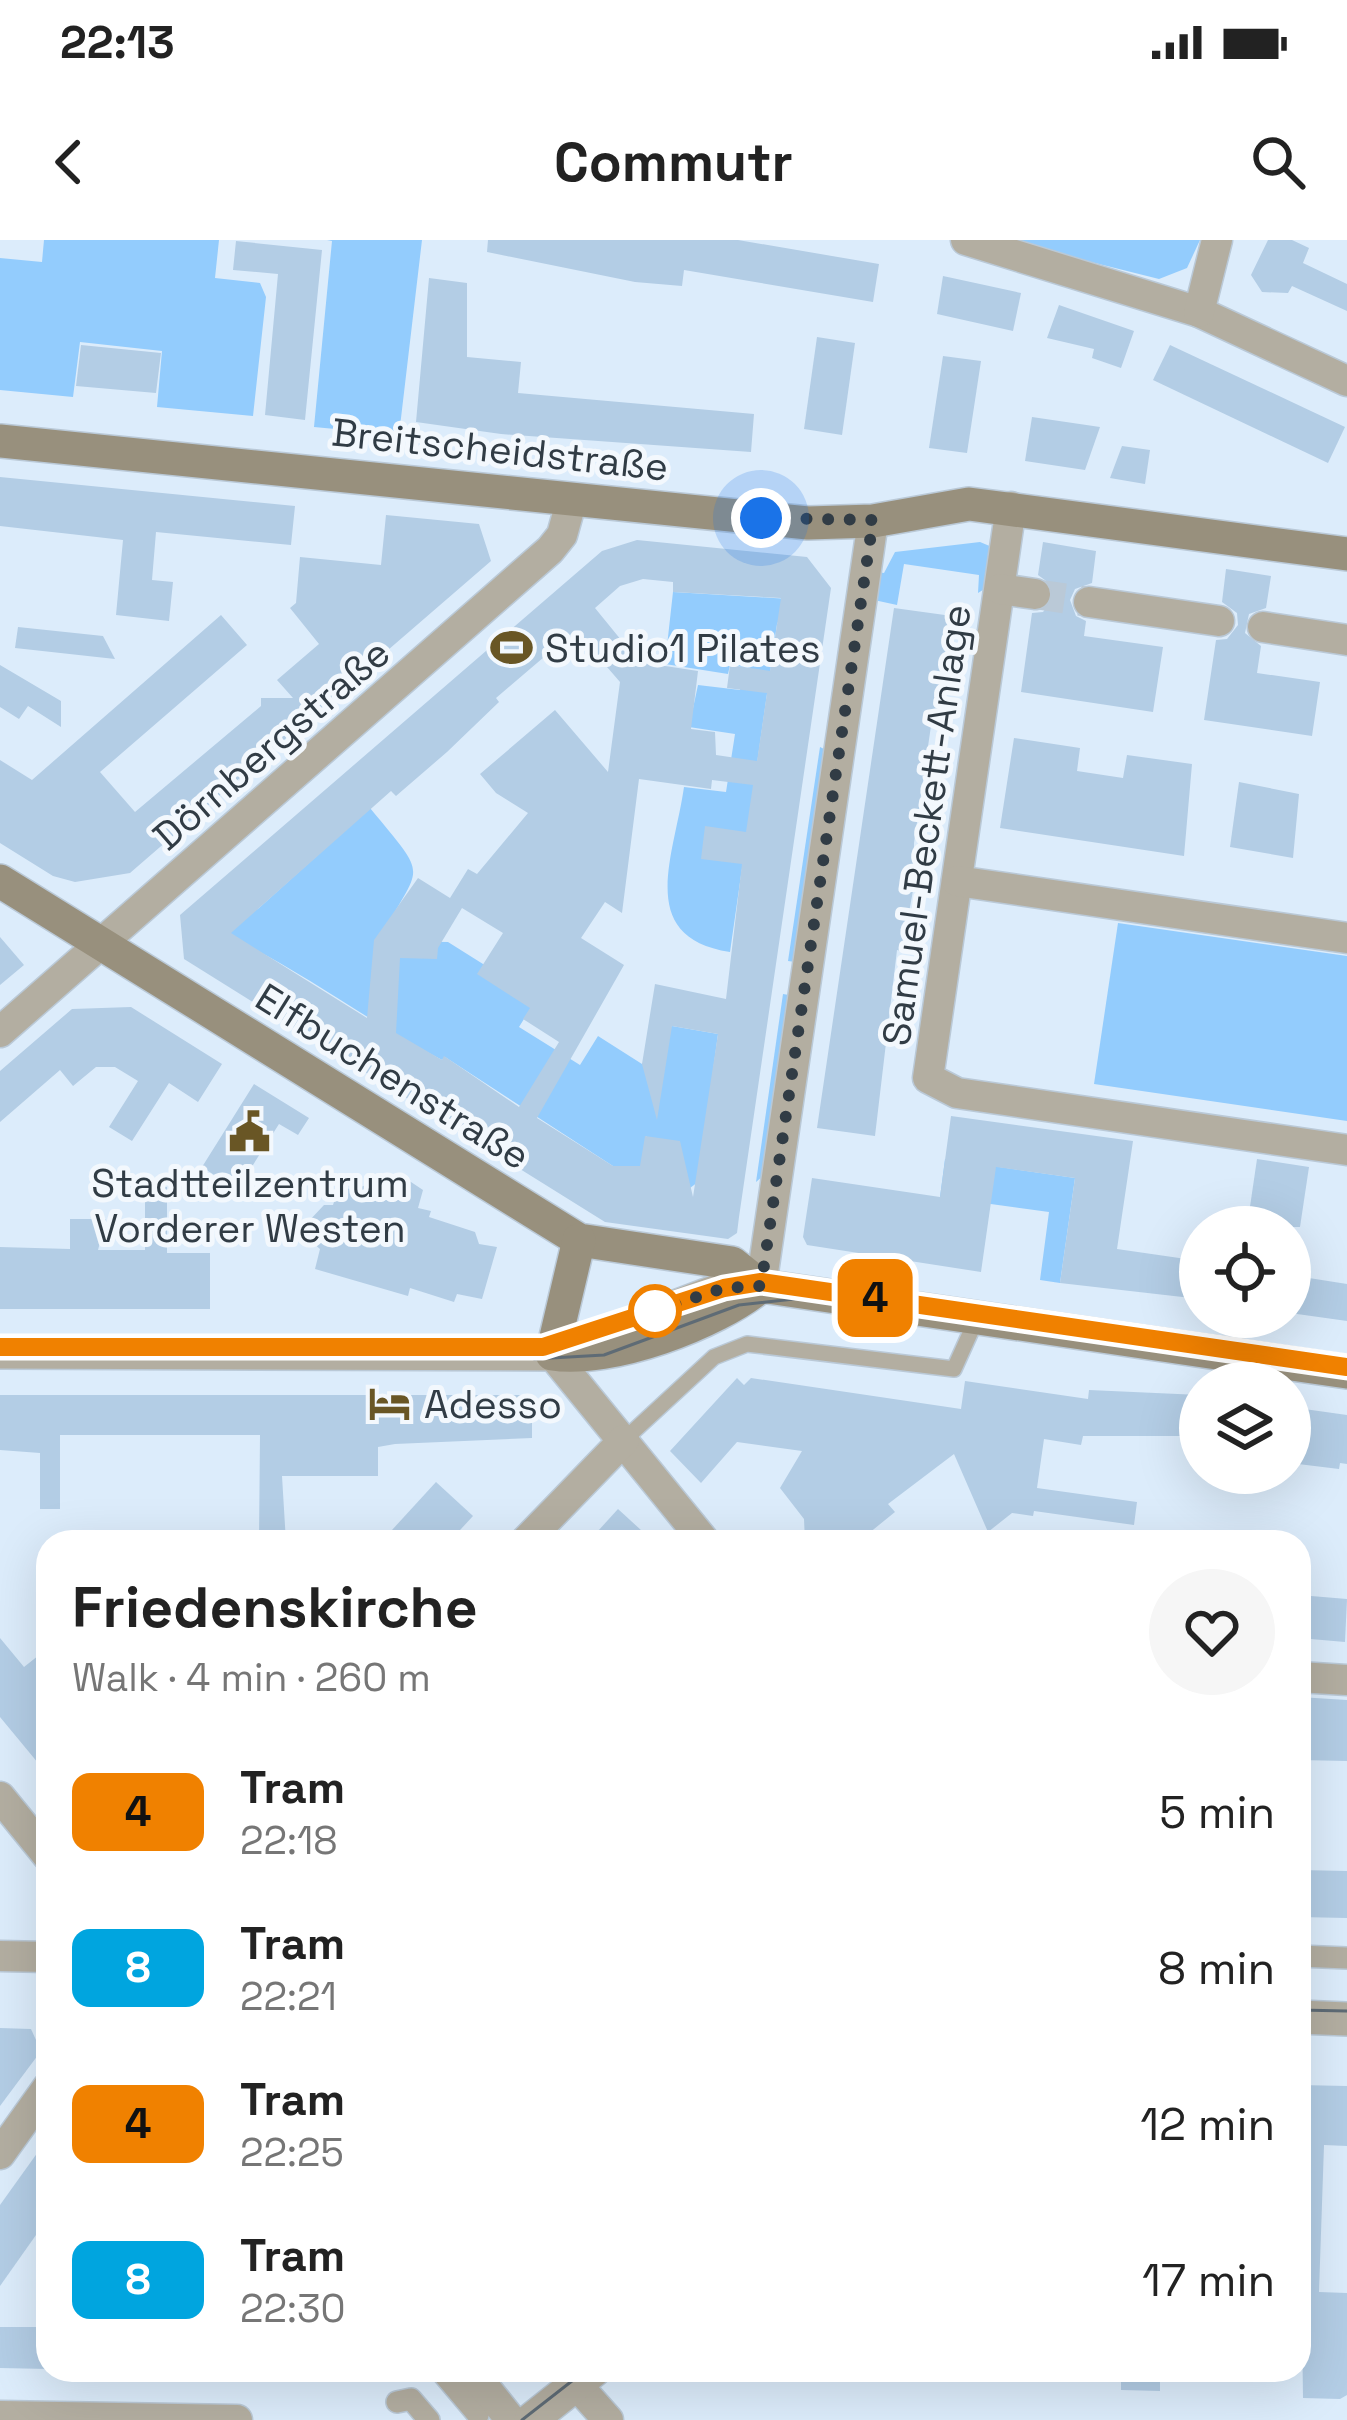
<!DOCTYPE html>
<html lang="en">
<head>
<meta charset="utf-8">
<style>
  body { margin:0; font-family:"Space Grotesk",sans-serif; background:#f6f6f6; color:#222; height:100vh; display:flex; flex-direction:column; font-size:45px; white-space:nowrap }
  * { box-sizing:border-box; margin:0 }
  p { font-size:39px; color:#767676 }
  .icon { flex:none; width:66px; height:66px; fill:none; stroke:currentColor; stroke-width:2; stroke-linecap:round; stroke-linejoin:round }
  .map { position:relative; flex:1; overflow:hidden }
  .panel { position:absolute; left:36px; top:1290px; width:1275px; height:852px; display:flex; flex-direction:column; background:#fff; border-radius:36px; box-shadow:0 12px 48px #0002 }
  .panel>* { flex:none }
  .badge { padding:0 24px; border-radius:18px; font-size:42px; line-height:78px }
  .buttons { position:absolute; left:1179px; top:966px; display:grid; gap:24px }
  .buttons a { display:grid; place-items:center; width:132px; height:132px; border-radius:50%; background:#fff; box-shadow:0 12px 48px #0002; font-size:60px }
  .you { position:absolute; width:60px; height:60px; margin:-30px; border:9px solid #fff; border-radius:50%; background:#1a73e8; box-shadow:0 0 0 18px #1a73e833 }
  .map>.badge { position:absolute; translate:-50% -50%; box-shadow:0 0 0 6px #fff }
  .round { display:grid; place-items:center; flex:none; width:126px; height:126px; border-radius:63px; background:#f6f6f6 }
  .overview { display:flex; align-items:center; justify-content:space-between; height:204px; padding:0 36px }
  h1 { font-size:57px; font-weight:700; line-height:90px }
  ul { padding:0; list-style:none }
  li { display:flex; align-items:center; gap:36px; height:156px; padding:0 36px }
  li div { flex:1 }
  li b { display:block; font-size:45px }
  li em { font-style:normal }
  li .badge { min-width:132px; font-weight:700; text-align:center }
  .status { display:flex; justify-content:space-between; align-items:center; height:84px; padding:0 60px; background:#fff; direction:ltr }
  .status svg { height:33px; fill:currentColor }
  header { display:flex; justify-content:space-between; align-items:center; height:156px; padding:0 36px; background:#fff; font-size:54px; font-weight:700 }
  .map>svg:first-child { display:block }
  .green { fill:#93ccfd }
  .building { fill:#b3cde5; fill-rule:evenodd }
  .lines { fill:none; stroke-linecap:round; stroke-linejoin:round }
  .minor-tunnel { stroke:#bac9d7; stroke-width:30; stroke-dasharray:30 15; stroke-linecap:butt }
  .service-casing { stroke:#bac9d7; stroke-width:18 }
  .pedestrian-casing { stroke:#bac9d7; stroke-width:24 }
  .minor-casing { stroke:#bac9d7; stroke-width:33 }
  .tertiary-casing { stroke:#bac9d7; stroke-width:36 }
  .secondary-casing { stroke:#bac9d7; stroke-width:36 }
  .service { stroke:#b3aea1; stroke-width:15 }
  .pedestrian { stroke:#b3aea1; stroke-width:21 }
  .minor { stroke:#b3aea1; stroke-width:30 }
  .tertiary { stroke:#b3aea1; stroke-width:33 }
  .secondary { stroke:#98907d; stroke-width:33 }
  .tram { stroke:#5e6b75; stroke-width:3 }
  .line-casing { stroke:#fff; stroke-width:27 }
  .line { stroke:#f08100; stroke-width:18 }
  .walk { stroke:#313c45; stroke-width:12; stroke-dasharray:0 21.6 }
  .stop-dot { fill:#fff; stroke:#f08100; stroke-width:6 }
  .labels { text-anchor:middle; stroke-width:10; stroke-linejoin:round; paint-order:stroke }
  .street-label { font-size:39px; fill:#313c45; stroke:#f3f8fd }
  .poi-label { font-size:39px; fill:#313c45; stroke:#f3f8fd; text-anchor:start }
</style>
</head>
<body>
<div class="status"><b>22:13</b><svg viewBox="0 0 49 12"><path d="M0 12V9h3v3zM5 12V6h3v6zM10 12V3h3v9zM15 12V0h3v12zM26 1h20v11H26zM47 4h2v5h-2z"/></svg></div>
<header><svg class="icon" aria-label="back" viewBox="0 0 24 24"><path d="M15 5l-7 7 7 7"/></svg>Commutr<svg class="icon" aria-label="search" viewBox="0 0 24 24"><circle cx="10" cy="10" r="6"/><path d="M15 15l6 6"/></svg></header>
<div class="map">
<svg width="1347" height="2180" viewBox="0 0 1347 2180">
  <rect width="100%" height="100%" fill="#dcecfb"/>
  <g class="green">
    <polygon points="44,0 219,0 215,38 260,43 266,57 253,176 157,167 162,111 80,102 73,157 0,150 0,18 42,22"/>
    <polygon points="327,0 422,0 399,195 314,187 332,1"/>
    <polygon points="1003,0 1200,0 1187,28 1159,39"/>
    <polygon points="980,302 992,307 986,348 978,353 979,335 904,324 897,365 874,360 878,332 884,333 895,312"/>
    <path d="M673,352L789,359L777,384L730,712C635,697 674,617 684,547L726,552L735,494L689,487L698,445L740,450L743,427L730,425L728,434L665,424Z"/>
    <polygon points="820,507 826,510 795,722 788,721"/>
    <path d="M370,568C432,643 420,621 379,701L448,702L537,758L519,787L580,825L598,796L642,824L672,786L718,794L698,942L690,948L646,896L643,929L616,928L445,817L442,820C363,779 293,724 222,694L259,668Z"/>
    <polygon points="1118,683 1347,716 1347,881 1094,844"/>
    <polygon points="783,754 789,755 763,936 756,942"/>
    <polygon points="945,919 1075,938 1060,1043 1040,1040 1049,972 940,957"/>
  </g>
  <g class="building">
    <polygon points="488,0 738,0 879,24 873,62 684,30 682,46 635,42 487,12"/>
    <polygon points="1268,0 1292,0 1309,8 1303,23 1347,44 1347,71 1292,46 1288,53 1262,52 1251,35"/>
    <polygon points="236,1 322,10 305,180 265,175 278,34 233,30"/>
    <polygon points="943,36 1021,53 1013,91 937,74"/>
    <polygon points="429,38 467,43 467,117 521,122 518,153 754,174 751,212 501,194 416,182"/>
    <polygon points="1059,65 1134,91 1121,128 1092,118 1094,109 1047,98"/>
    <polygon points="817,97 855,103 842,195 804,189"/>
    <polygon points="81,105 161,113 156,153 76,146"/>
    <polygon points="1170,105 1345,187 1328,223 1153,140"/>
    <polygon points="943,116 981,121 967,213 929,208"/>
    <polygon points="1032,177 1100,187 1085,230 1025,221"/>
    <polygon points="1122,206 1150,210 1145,244 1110,238"/>
    <polygon points="0,237 295,266 291,305 156,292 152,340 173,342 169,381 116,375 123,300 0,286"/>
    <polygon points="386,275 479,284 491,321 130,633 75,642 53,636 0,603 0,520 32,540 221,375 247,405 100,532 135,572 261,466 261,458 293,458 277,440 319,404 290,368 296,363 300,317 381,325"/>
    <path d="M637,300L807,317L831,348L739,977L737,993L728,999L605,982L184,719L180,675L602,311ZM643,339L673,342V352L781,358L770,431L730,425L727,448L767,453L757,521L716,515L715,492L691,489L698,431L639,422L595,368L620,346ZM571,394L577,401L581,397L620,442L608,532L555,470L480,534L496,553L528,573L477,634L468,629L450,658L418,638L374,700L367,778L231,693L391,551L396,556L447,512L499,462L496,458ZM639,539L711,549L712,540L753,545L746,592L705,586L701,619L742,624L726,759L655,744L642,824L657,880L672,786L718,794L693,957L680,901L645,896L640,926H613L537,878L624,725L581,698L605,662L622,673ZM462,668L503,693L477,734L530,768L523,779L559,802L519,867L444,816L442,820L396,793L400,718L437,719L438,708Z"/>
    <polygon points="1043,302 1096,311 1092,343 1075,349 1070,360 1076,376 1086,381 1084,396 1163,407 1153,472 1021,452 1032,373 1043,372 1054,358 1053,346 1038,335"/>
    <polygon points="1226,329 1271,336 1266,368 1249,374 1245,393 1261,406 1257,433 1320,442 1312,496 1204,480 1216,400 1227,399 1238,385 1237,373 1222,362"/>
    <polygon points="894,368 952,376 937,480 932,479 914,603 914,645 902,711 897,710 875,896 817,888"/>
    <polygon points="18,387 103,396 115,419 15,408"/>
    <polygon points="0,425 61,461 61,487 28,466 19,479 0,467"/>
    <polygon points="1014,498 1080,508 1077,531 1123,538 1127,515 1192,524 1184,616 1000,588"/>
    <polygon points="1239,542 1299,554 1293,618 1230,607"/>
    <polygon points="0,697 24,725 0,745"/>
    <polygon points="131,767 222,824 198,862 169,843 132,901 109,887 138,841 115,827 96,827 73,846 60,830 0,882 0,831 72,769"/>
    <polygon points="254,844 309,878 298,895 279,884 237,950 202,927"/>
    <polygon points="951,876 1133,901 1117,1009 1200,1021 1200,1059 1060,1043 1075,938 996,927 981,1032 807,1005 803,997 812,938 940,957"/>
    <polygon points="1257,919 1309,927 1300,987 1247,987"/>
    <polygon points="384,938 405,938 423,950 418,968 431,971 429,977 475,992 479,1004 497,1007 482,1059 457,1054 454,1062 410,1048 408,1056 315,1029 320,1009 312,1002 308,982 324,965 333,965 339,946 353,950"/>
    <polygon points="145,947 167,947 167,1013 210,1013 210,1069 0,1069 0,1007 70,1009 70,979 106,979 98,1010 145,1010"/>
    <polygon points="1290,1035 1347,1044 1347,1081 1290,1073"/>
    <polygon points="737,1138 744,1145 751,1138 961,1169 965,1141 1088,1159 1089,1150 1200,1155 1200,1196 1083,1196 1081,1205 1044,1199 1037,1248 1137,1262 1134,1285 1034,1271 1033,1276 1012,1273 988,1292 954,1214 888,1264 895,1272 858,1302 805,1302 804,1279 780,1248 802,1211 737,1202 701,1243 670,1211"/>
    <polygon points="0,1155 532,1155 532,1198 395,1204 378,1207 378,1236 282,1236 286,1302 259,1302 260,1195 60,1195 60,1269 40,1269 40,1213 0,1210"/>
    <polygon points="1290,1167 1347,1175 1347,1224 1340,1223 1339,1229 1290,1223"/>
    <polygon points="436,1242 473,1276 449,1302 381,1302"/>
    <polygon points="618,1269 654,1302 588,1302"/>
    <polygon points="1299,1355 1347,1359 1345,1402 1299,1398"/>
    <polygon points="0,1398 24,1427 48,1408 48,1535 0,1477"/>
    <polygon points="1299,1457 1347,1460 1347,1521 1299,1520"/>
    <polygon points="1299,1630 1347,1631 1347,1678 1299,1677"/>
    <polygon points="0,1788 31,1789 41,1811 0,1866"/>
    <polygon points="1299,1845 1347,1846 1347,1906 1324,1905 1319,2052 1347,2053 1347,2155 1340,2159 1303,2158"/>
    <polygon points="48,1898 48,1978 0,2046 0,1965"/>
    <polygon points="0,2087 48,2087 48,2129 0,2128"/>
    <polygon points="1121,2130 1160,2130 1160,2151 1121,2150"/>
  </g>
  <g class="lines">
    <polyline class="minor-tunnel" points="1035,354 1089,362"/>
    <defs>
      <polyline id="service" points="624,1200 714,1117 747,1104 954,1129 977,1078"/>
      <g id="pedestrian">
        <polyline points="1299,1716 1347,1718"/>
        <polyline points="440,2130 478,2175"/>
        <polyline points="397,2162 411,2159 429,2180"/>
      </g>
      <g id="minor">
        <polyline points="966,0 1199,72 1347,141"/>
        <polyline points="1199,72 1217,0"/>
        <polyline points="1011,267 928,838 957,853 1347,910"/>
        <polyline points="1000,349 1035,354"/>
        <polyline points="1089,362 1219,381"/>
        <polyline points="1263,387 1347,400"/>
        <polyline points="957,641 1347,698"/>
        <polyline points="0,792 550,310 562,295 572,259"/>
        <polyline points="761,1046 873,281"/>
        <polyline points="552,1114 705,1302"/>
        <polyline points="525,1302 624,1200"/>
        <polyline points="1299,1437 1347,1440"/>
        <polyline points="0,1557 48,1616"/>
        <polyline points="0,1716 48,1717"/>
        <polyline points="0,1914 48,1847"/>
        <polyline points="471,2130 511,2180"/>
        <polyline points="576,2144 608,2180"/>
        <polyline points="0,2176 237,2180"/>
      </g>
      <g id="tertiary">
        <polyline points="0,1112 552,1114 725,1048 761,1046"/>
        <polyline points="1299,1777 1347,1779"/>
        <polyline points="531,2180 594,2130"/>
      </g>
      <g id="secondary">
        <polyline points="0,201 808,283 873,281 969,264 1347,314"/>
        <polyline points="0,641 579,1000 732,1023 761,1046"/>
        <path d="M579,1000L552,1114C610,1123 716,1084 761,1046L1347,1132"/>
      </g>
    </defs>
    <use href="#service" class="service-casing"/>
    <use href="#pedestrian" class="pedestrian-casing"/>
    <use href="#minor" class="minor-casing"/>
    <use href="#tertiary" class="tertiary-casing"/>
    <use href="#secondary" class="secondary-casing"/>
    <use href="#service" class="service"/>
    <use href="#pedestrian" class="pedestrian"/>
    <use href="#minor" class="minor"/>
    <use href="#tertiary" class="tertiary"/>
    <use href="#secondary" class="secondary"/>
    <g class="tram">
      <polyline points="0,1107 543,1107 724,1047 761,1042 1347,1127"/>
      <polyline points="534,1119 604,1115 739,1065 794,1059"/>
      <polyline points="1299,1770 1347,1771"/>
      <polyline points="522,2180 586,2130"/>
    </g>
  </g>
  <g class="lines">
    <defs>
      <polyline id="line" points="0,1107 543,1107 724,1048 761,1042 1347,1127"/>
    </defs>
    <use href="#line" class="line-casing"/>
    <use href="#line" class="line"/>
    <polyline class="walk" points="655,1071 724,1048 761,1046 873,280 761,278"/>
  </g>
  <defs>
    <symbol id="stadium-bare" viewBox="-9 -9 18 18"><path d="M0-5a6.5 5 0 1 0 0 10a6.5 5 0 1 0 0-10ZM-3.5-1.8h7v3.6h-7Z" fill="#695625" stroke="#f3f8fd" stroke-width="2.5" paint-order="stroke"/></symbol>
    <symbol id="civic-bare" viewBox="-9 -9 18 18"><path d="M-.6-6.5H3V-4.5H.6V-3L4-1V1h2V6H-6V1h2V-1L-.6-3ZM-1.2 2.5V6h2.4V2.5Z" fill="#695625" stroke="#f3f8fd" stroke-width="2.5" paint-order="stroke"/></symbol>
    <symbol id="hotel-bare" viewBox="-9 -9 18 18"><path d="M-6-4.5h1.5V1H6V5H4.5V3h-9V5H-6ZM-4 0a1.8 1.8 0 1 1 3.6 0ZM.5 0V-2.5h3Q6-2.5 6 0Z" fill="#695625" stroke="#f3f8fd" stroke-width="2.5" paint-order="stroke"/></symbol>
  </defs>
  <g fill-rule="evenodd">
    <use href="#stadium-bare" x="482" y="378" width="59" height="59"/>
    <use href="#civic-bare" x="220" y="862" width="59" height="59"/>
    <use href="#hotel-bare" x="360" y="1134" width="59" height="59"/>
  </g>
  <circle class="stop-dot" cx="655" cy="1071" r="24"/>
  <g class="labels">
    <g class="street-label">
      <text transform="translate(500 209) rotate(6)" y="14">Breitscheidstraße</text>
      <text transform="translate(271 504) rotate(-41)" y="14">Dörnbergstraße</text>
      <text transform="translate(926 585) rotate(-82)" y="14">Samuel-Beckett-Anlage</text>
      <text transform="translate(393 836) rotate(32)" y="14">Elfbuchenstraße</text>
    </g>
    <g class="poi-label">
      <text x="545" y="422">Studio1 Pilates</text>
      <text x="250" y="957" text-anchor="middle">Stadtteilzentrum<tspan x="250" dy="45">Vorderer Westen</tspan></text>
      <text x="424" y="1178">Adesso</text>
    </g>
  </g>
</svg>
<div class="buttons">
<a><svg class="icon" aria-label="locate" viewBox="0 0 24 24"><circle cx="12" cy="12" r="6"/><path d="M12 2v4M12 18v4M2 12h4M18 12h4"/></svg></a>
<a><svg class="icon" aria-label="layers" viewBox="0 0 24 24"><path d="M12 4l9 5-9 5-9-5zM3 14l9 5 9-5"/></svg></a>
</div>
<div class="you" style="left:761px;top:278px"></div>
<b class="badge" style="left:875px;top:1058px;background:#f08100;color:#111">4</b>
<section class="panel">
<div class="overview"><div><h1>Friedenskirche</h1><p>Walk · 4 min · 260 m</p></div><a class="round"><svg class="icon" aria-label="heart" viewBox="0 0 24 24"><path d="M12 20l-8-8c-3-5 5-10 8-4 3-6 11-1 8 4z"/></svg></a></div>
<ul>
<li><span class="badge" style="background:#f08100;color:#111">4</span><div><b>Tram</b><p>22:18</p></div><em>5 min</em></li>
<li><span class="badge" style="background:#00a5df;color:#fff">8</span><div><b>Tram</b><p>22:21</p></div><em>8 min</em></li>
<li><span class="badge" style="background:#f08100;color:#111">4</span><div><b>Tram</b><p>22:25</p></div><em>12 min</em></li>
<li><span class="badge" style="background:#00a5df;color:#fff">8</span><div><b>Tram</b><p>22:30</p></div><em>17 min</em></li>
</ul>
</section>
</div>
</body>
</html>
